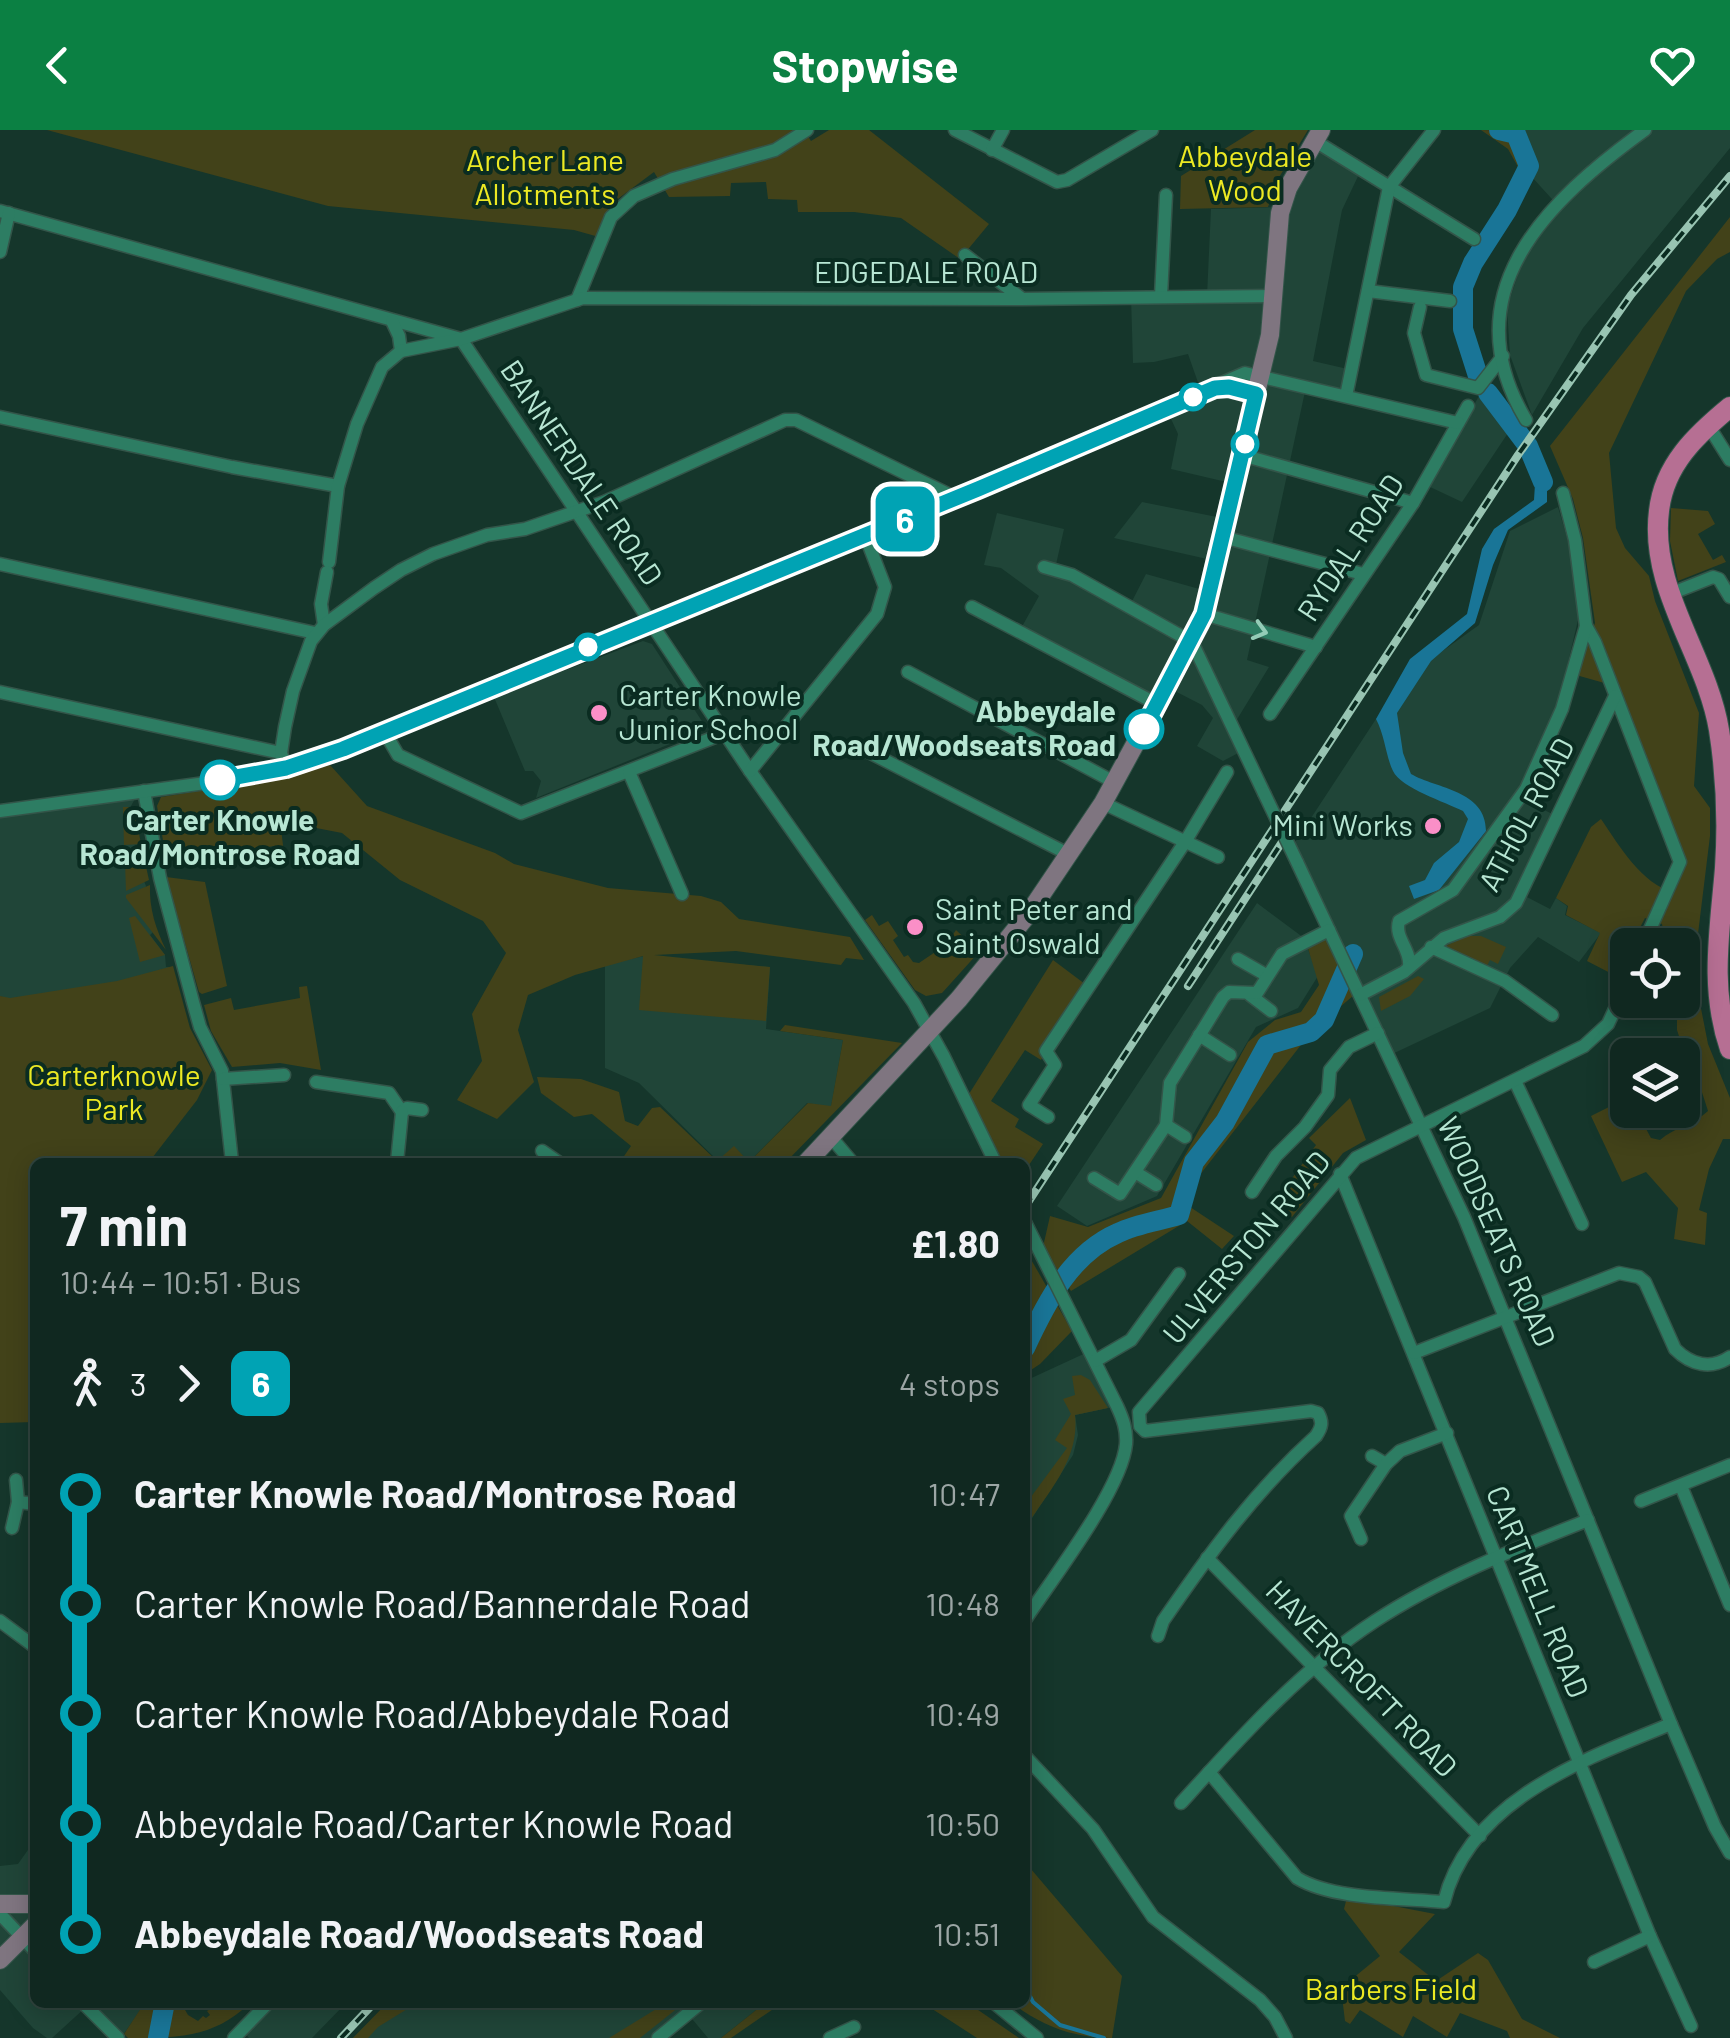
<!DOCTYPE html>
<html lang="en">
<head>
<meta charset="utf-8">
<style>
  body { margin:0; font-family:Barlow,sans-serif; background:#193029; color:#f1f3f6; height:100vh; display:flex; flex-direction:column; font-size:38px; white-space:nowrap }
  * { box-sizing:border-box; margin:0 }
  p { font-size:32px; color:#9ca6a5 }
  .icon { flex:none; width:55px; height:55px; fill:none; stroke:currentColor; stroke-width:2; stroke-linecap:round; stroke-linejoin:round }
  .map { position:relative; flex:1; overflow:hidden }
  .side { position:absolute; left:30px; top:1028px; width:1000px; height:850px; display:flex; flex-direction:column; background:#102820; border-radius:15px; box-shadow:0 5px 25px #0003,0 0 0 2px #30443e }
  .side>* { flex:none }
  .badge { padding:0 20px; border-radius:15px; font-size:35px; line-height:65px }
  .controls { position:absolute; left:1610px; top:798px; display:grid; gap:20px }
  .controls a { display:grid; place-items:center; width:90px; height:90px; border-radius:15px; background:#102820; box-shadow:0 5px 25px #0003,0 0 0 2px #30443e; font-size:50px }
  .map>.badge { position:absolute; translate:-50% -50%; box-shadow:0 0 0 5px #fff }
  .legs { display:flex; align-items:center; gap:15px; height:110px; padding:0 30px; font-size:32px }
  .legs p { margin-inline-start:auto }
  .overview { display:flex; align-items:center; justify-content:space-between; height:170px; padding:0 30px }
  h1 { font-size:55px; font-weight:700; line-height:75px }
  ul { padding:0 30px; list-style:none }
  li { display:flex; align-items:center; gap:35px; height:110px; font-size:38px }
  li i { display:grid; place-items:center; width:15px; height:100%; margin:0 12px; background:currentColor }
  li i::after { content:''; width:25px; height:25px; margin:-12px; border:8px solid; border-radius:50%; background:#102820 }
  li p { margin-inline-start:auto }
  li:first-child i { background:linear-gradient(#0000 50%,currentColor 0) }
  li:last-child i { background:linear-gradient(currentColor 50%,#0000 0) }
  header { display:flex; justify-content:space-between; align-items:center; height:130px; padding:0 30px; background:#0b8043; color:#fff; font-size:45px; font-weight:700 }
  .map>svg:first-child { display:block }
  .built { fill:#204538 }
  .green { fill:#424219 }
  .water { fill:#197597 }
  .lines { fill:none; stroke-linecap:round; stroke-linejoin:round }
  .stream { stroke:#197597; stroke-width:4 }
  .river { stroke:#197597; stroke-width:20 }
  .minor-casing { stroke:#335549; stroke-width:15 }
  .major-casing { stroke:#335549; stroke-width:20 }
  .highway-casing { stroke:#335549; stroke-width:22 }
  .minor { stroke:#2d7d63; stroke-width:12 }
  .major { stroke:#7f7580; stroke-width:18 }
  .highway { stroke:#b66f93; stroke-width:20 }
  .rail-casing { stroke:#98c4b2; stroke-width:8 }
  .rail { stroke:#0a2c21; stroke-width:4; stroke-dasharray:11; stroke-linecap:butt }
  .minor-bridge-casing { stroke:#335549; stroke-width:15; stroke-linecap:butt }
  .minor-bridge { stroke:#2d7d63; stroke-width:12 }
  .oneway { stroke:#94ccb7 }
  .line-1-casing { stroke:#fff; stroke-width:22 }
  .line-1 { stroke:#00a3b4; stroke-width:15 }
  .stop-1-dot { fill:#fff; stroke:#00a3b4; stroke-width:5 }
  .poi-dot { fill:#fa8fc7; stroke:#0a2c21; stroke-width:4 }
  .labels { text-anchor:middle; stroke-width:8; stroke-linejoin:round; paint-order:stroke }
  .park-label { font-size:30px; fill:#ece923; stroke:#0a2c21 }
  .street-label { font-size:30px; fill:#b7e6d3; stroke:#0a2c21 }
  .poi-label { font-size:30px; fill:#b7e6d3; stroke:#0a2c21; text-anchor:start }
  .stop-label { font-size:30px; font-weight:bold; fill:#b7e6d3; stroke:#0a2c21; text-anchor:end }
</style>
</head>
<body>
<header><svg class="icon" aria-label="back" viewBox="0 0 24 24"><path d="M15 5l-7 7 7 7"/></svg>Stopwise<svg class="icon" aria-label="heart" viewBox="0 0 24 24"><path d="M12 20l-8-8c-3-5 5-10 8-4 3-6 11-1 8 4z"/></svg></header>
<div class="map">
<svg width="1730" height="1908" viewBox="0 0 1730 1908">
  <rect width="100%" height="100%" fill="#15362b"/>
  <g class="built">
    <polygon points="1520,0 1730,0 1730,18 1583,198 1532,285 1510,225 1507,178 1523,129 1561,79 1531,46 1535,32"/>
    <polygon points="1315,11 1361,40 1342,80 1313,231 1352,240 1346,266 1306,257 1247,530 1269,537 1233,596 1244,620 1223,631 1197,616 1213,588 1202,575 1167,557 1157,574 1019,502 1039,466 1001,438 984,435 997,383 1064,399 1055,439 1129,477 1146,444 1210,462 1216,431 1114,408 1142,372 1227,389 1235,354 1171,339 1178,304 1166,278 1201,261 1188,224 1154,232 1133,233 1131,167 1207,166 1211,79 1281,77"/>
    <polygon points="1479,266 1486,267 1510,300 1462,372 1428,356"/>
    <polygon points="1558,377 1571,421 1579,486 1555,587 1523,669 1556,686 1523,765 1550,779 1556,768 1567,776 1565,785 1601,803 1579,832 1538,807 1510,838 1490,878 1388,926 1290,720 1376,589 1430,530 1479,495 1510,401"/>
    <polygon points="643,511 652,514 707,599 536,668 541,651 533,641 525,641 494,567"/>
    <polygon points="136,667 131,676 138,714 135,715 137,733 146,756 143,774 153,802 150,805 165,825 166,837 170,837 182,883 26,875 0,866 0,687"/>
    <polygon points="1257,773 1304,808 1318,846 1298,878 1256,897 1157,1066 1087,1096 1057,1076"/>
    <polygon points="644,826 770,837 766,899 843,910 831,977 807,973 749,1032 718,1031 639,953 605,938 605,835"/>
    <polygon points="1090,1221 1117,1276 1075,1285 1078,1305 1073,1325 1025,1399 1025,1251"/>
    <polygon points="35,1710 35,1872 145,1873 121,1908 86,1877 52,1908 47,1908 33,1898 0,1860 0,1736 18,1734"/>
    <polygon points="269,1873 346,1873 312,1908 249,1908 243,1901"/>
    <polygon points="388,1873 765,1873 721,1908 708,1908 688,1884 658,1908 353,1908"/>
  </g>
  <g class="green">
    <polygon points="47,0 804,0 811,11 829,0 869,0 989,94 960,129 901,88 854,82 798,82 797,70 768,69 766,52 731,53 730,66 669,67 654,42 611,74 599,107 574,100 328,76"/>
    <polygon points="1255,0 1308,0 1278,49 1268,77 1180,79 1181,46"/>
    <polygon points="1481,0 1520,1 1535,36 1524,58 1513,55 1518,37 1508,19"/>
    <path d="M1730,87V122L1717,129L1686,161L1609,323L1616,398L1625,418L1649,446L1655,471L1699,583L1694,656L1710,678V706L1697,812L1696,853L1708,914L1730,968V1009H1723L1709,1039L1699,1080L1707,1083L1705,1115L1674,1109L1678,1078L1646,1042L1622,1052L1591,986L1627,968L1628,980H1646L1645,997L1651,1008L1660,1010C1675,997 1693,995 1708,981L1700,956L1686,958L1684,946L1690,940L1677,900V884L1670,888L1668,870H1682V815H1666L1662,794L1645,788L1631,815H1628L1627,823L1616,846L1587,831L1600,803L1566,785L1568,776L1556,768L1591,697L1601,689C1620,717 1641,753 1674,763L1686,735L1615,556L1576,545L1595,493L1583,408L1573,369L1550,316Z"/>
    <polygon points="1671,378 1708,381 1715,394 1698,404 1713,430 1722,425 1726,432 1678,451 1670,411"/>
    <polygon points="330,635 367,676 495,723 514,734 608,758 701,766 721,772 739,789 850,807 864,830 846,828 841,835 736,821 654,825 770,837 766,891 639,880 643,826 575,845 528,865 518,900 534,952 497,989 457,970 482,931 472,884 506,823 483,791 400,750 342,703 280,691 284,723 276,724 274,716 213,727 214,735 211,736 207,728 184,730 164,716 157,676 161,667 288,647"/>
    <polygon points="123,677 134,677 141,714 124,715"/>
    <polygon points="140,730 145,732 149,750 126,761 125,731"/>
    <polygon points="166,747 205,752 227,856 202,864 199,862"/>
    <path d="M150,755C149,779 156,799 166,820L126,768V765Z"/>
    <polygon points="872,785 879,796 888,791 898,806 893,810 904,827 908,825 913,832 919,833 947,814 956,800 979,822 942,863 926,866 915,860 865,790"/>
    <polygon points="135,786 165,825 140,832 129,788"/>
    <polygon points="1327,806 1354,865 1311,902 1192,1055 1187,1075 1234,1106 1222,1119 1187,1091 1071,1161 1043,1117 1050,1086 1088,1097 1161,1068 1248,912 1275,890 1301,882 1319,855 1307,815"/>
    <polygon points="1468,806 1481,806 1506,817 1498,834 1490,830 1486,838 1443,817"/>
    <polygon points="1053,830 1089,857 1041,930 1025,920 991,971 1019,989 1015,997 1043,1014 1025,1041 1025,1032 1003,1032 969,964"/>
    <polygon points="173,836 190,898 212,940 197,970 149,1032 35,1032 35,1292 0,1293 0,866 10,868 117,851"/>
    <polygon points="1418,846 1424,849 1410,866 1381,881 1379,867"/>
    <polygon points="307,856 321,940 280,933 232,937 211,901 204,875 231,868 234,880 300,868 299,857"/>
    <polygon points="785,895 902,913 786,1032 620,1032 631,1016 592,984 574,987 541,963 537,947 581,949 619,962 625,991 638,996 652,978 660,977 717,1031 734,1016 749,1032 808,973 831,976 843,910 780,901"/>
    <polygon points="1350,968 1366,1010 1343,1023 1292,1087 1275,1072 1316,1015 1309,1008"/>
    <polygon points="1025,1119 1072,1201 1040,1234 1025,1244"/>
    <path d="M1081,1245L1090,1250L1108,1278L1075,1285C1080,1329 1048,1362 1025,1398V1375L1067,1318L1055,1310L1071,1284L1063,1269L1075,1265L1072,1246Z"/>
    <path d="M1025,1732L1122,1846L1112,1908C1073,1908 1042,1896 1012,1873L1025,1872Z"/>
    <polygon points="1347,1767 1435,1784 1399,1822 1436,1851 1478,1823 1488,1830 1522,1889 1560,1908 1510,1908 1507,1901 1460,1883 1447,1907 1413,1886 1403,1907 1360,1880 1350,1894 1345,1891 1341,1858 1380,1826 1344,1779"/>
    <path d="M145,1872L181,1873L188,1885L198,1891L203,1886L206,1888L210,1885L207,1881L221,1873H250C214,1908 177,1908 128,1908L124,1904Z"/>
    <polygon points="388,1872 417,1873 378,1897 368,1908 353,1908"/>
    <polygon points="666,1873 684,1873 640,1908 609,1908"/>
    <polygon points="765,1873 782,1873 731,1908 721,1908"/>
    <polygon points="923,1873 968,1873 1019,1908 977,1908"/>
  </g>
  <path class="water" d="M1539,324L1547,342V372L1508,400L1493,435L1475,493L1431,531L1397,583L1403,623L1411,644C1437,659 1486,660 1486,701L1439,760L1414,769L1409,756L1425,750L1434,733L1459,712L1468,689L1463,681C1445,672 1401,658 1393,641C1386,627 1385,606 1376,589L1410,529L1467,484L1482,419L1494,399L1534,370L1535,354L1529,338Z"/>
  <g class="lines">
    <polyline class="stream" points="1025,1857 1033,1872 1060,1895 1104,1908"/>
    <g class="river">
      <polyline points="1478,246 1463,199 1463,157 1473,133 1507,80 1529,36 1516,4 1499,0"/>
      <polyline points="1488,263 1528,316 1543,352"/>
      <path d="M1025,1218C1046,1173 1070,1124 1118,1103C1136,1094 1159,1091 1179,1085L1194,1032L1225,992L1267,915L1311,902L1324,890L1353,824"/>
      <polyline points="158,1908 165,1872"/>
    </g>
    <defs>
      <g id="minor">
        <polyline points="955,0 1057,52 1067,50 1152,0"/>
        <polyline points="1315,11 1474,109"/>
        <polyline points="992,20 1003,0"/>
        <polyline points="0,81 461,209 750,641 914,873 944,927 995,1032"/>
        <polyline points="0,122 9,83"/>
        <polyline points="965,125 1021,168"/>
        <polyline points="1368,161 1450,171"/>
        <polyline points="1161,166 1166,65"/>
        <polyline points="577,170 611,87 634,66 673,49 775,20 807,0"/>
        <polyline points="1420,177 1414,203 1426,245 1478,258 1503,226"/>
        <polyline points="392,191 399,206 401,221"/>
        <polyline points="1217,257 1256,264"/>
        <polyline points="1346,266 1389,57 1434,0"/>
        <polyline points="0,287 232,337 338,356"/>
        <path d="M1526,290C1450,163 1547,71 1645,0"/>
        <polyline points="1708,295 1730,330"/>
        <polyline points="1242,325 1413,373"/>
        <polyline points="1223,407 1363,444"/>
        <polyline points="329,432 338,356 357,294 382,237 401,221 461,209 583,168 1023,169 1275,166"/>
        <polyline points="0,434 315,503"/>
        <polyline points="1044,437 1072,445 1192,512 1264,663"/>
        <polyline points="1670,464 1713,447 1719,449 1730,467"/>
        <polyline points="972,477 1157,574"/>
        <polyline points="1204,484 1316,517"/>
        <polyline points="324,495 321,474 327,442"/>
        <polyline points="1586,496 1595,512 1680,732 1643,815"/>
        <polyline points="908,542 1114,652"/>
        <polyline points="0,562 281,623"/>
        <polyline points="1270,584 1413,373 1468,276"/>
        <polyline points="384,601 398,625 521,683 715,607"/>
        <polyline points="857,616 1070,725"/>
        <polyline points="286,638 281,623 285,597 293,561 311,511 324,495 374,458 401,440 433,424 487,405 525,399 604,372 785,290 796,290 956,368"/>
        <polyline points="750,641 877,484 885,457 865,405"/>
        <polyline points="629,642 682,764"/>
        <polyline points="144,661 160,748 193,872 200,897 222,941 232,1032"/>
        <polyline points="1103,673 1218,727"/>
        <polyline points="0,681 220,651 301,634 969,363 1245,243 1458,293"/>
        <polyline points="1297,732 1464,1087 1671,1594 1715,1697 1730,1723"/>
        <polyline points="1431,817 1505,851 1552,885"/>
        <polyline points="1238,829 1266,845"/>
        <path d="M1409,836C1411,819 1394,808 1399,791L1453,760L1526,659L1562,579L1586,496L1575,410L1563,363"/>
        <polyline points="1250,865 1271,881"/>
        <polyline points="1360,865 1404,842 1444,808 1500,787 1516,773 1615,566"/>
        <polyline points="1199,905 1230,925"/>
        <polyline points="223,949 284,945"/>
        <polyline points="1515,951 1582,1094"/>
        <polyline points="316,952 389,963 402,982"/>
        <polyline points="402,982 407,978 422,980"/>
        <polyline points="1048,987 1029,975 1055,935 1046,921 1185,712 1227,642"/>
        <polyline points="1166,995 1185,1007"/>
        <polyline points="830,1006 852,1032"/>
        <polyline points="542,1021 558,1032"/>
        <polyline points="397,1032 402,982"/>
        <polyline points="1135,1042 1156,1055"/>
        <polyline points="1340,1044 1650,1806 1691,1896"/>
        <polyline points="1094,1048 1120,1064 1166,995 1170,953 1223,867 1229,862 1257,863 1282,824 1329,800"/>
        <polyline points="1252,1062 1276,1026 1305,997 1328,965 1330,940 1349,917 1378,903"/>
        <path d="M1025,1092L1117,1276C1123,1289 1127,1300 1126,1314C1122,1359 1052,1449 1025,1490"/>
        <path d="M1414,1223L1619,1143L1639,1147L1645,1152L1675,1219C1691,1235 1711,1240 1730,1227"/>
        <polyline points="1095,1231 1131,1210 1179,1144"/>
        <polyline points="1372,1326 1386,1334"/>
        <polyline points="1681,1356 1730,1475"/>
        <polyline points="1641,1371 1730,1335"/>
        <polyline points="18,1372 35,1374"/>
        <polyline points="12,1398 18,1372 16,1350"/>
        <polyline points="1361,1409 1351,1386 1386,1334 1400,1321 1447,1303"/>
        <polyline points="1207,1428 1480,1706"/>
        <polyline points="0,1491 35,1517"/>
        <path d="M1158,1506L1163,1491C1209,1424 1255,1361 1316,1306C1322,1297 1323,1292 1318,1283L1311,1281L1145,1301L1140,1296L1139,1282L1356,1028L1584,916L1608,894L1628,851"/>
        <polyline points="1025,1626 1093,1699 1153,1787 1260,1870 1275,1887 1286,1908"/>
        <path d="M1209,1642L1297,1748C1333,1770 1402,1768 1444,1772C1469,1670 1585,1629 1671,1594"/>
        <path d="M1181,1673C1240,1608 1300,1540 1375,1491C1441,1448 1515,1419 1588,1390"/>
        <polyline points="0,1784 35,1821"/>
        <polyline points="1594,1832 1650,1806"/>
        <polyline points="82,1872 118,1908"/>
        <polyline points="993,1872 1037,1908"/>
        <polyline points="234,1908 269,1872"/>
        <polyline points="658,1908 702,1872"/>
        <polyline points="830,1908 854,1897"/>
      </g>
      <g id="major">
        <polyline points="807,1032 959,869 1029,783 1103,673 1200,495 1270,205 1280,83 1288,58 1321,0"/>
        <polyline points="0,1774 35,1774"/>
        <polyline points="0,1830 35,1795"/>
      </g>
      <path id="highway" d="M1730,277C1696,305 1664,335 1659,381C1649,459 1707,526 1719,600C1726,645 1728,693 1725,738C1720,800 1709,858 1730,919"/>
    </defs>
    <use href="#minor" class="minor-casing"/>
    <use href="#major" class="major-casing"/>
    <use href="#highway" class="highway-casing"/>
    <use href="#minor" class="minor"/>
    <use href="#major" class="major"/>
    <use href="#highway" class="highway"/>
    <defs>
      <g id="rail">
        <polyline points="1188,856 1284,709"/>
        <polyline points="1025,1077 1518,325 1631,165 1730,46"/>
        <polyline points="341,1908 375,1872"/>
      </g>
    </defs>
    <use href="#rail" class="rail-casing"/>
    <use href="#rail" class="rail"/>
    <defs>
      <polyline id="minor-bridge" points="1264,663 1297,732"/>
    </defs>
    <use href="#minor-bridge" class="minor-bridge-casing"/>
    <use href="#minor-bridge" class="minor-bridge"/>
  </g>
  <defs><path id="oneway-chevron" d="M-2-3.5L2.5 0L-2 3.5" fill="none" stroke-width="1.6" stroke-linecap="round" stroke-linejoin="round" transform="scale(2.5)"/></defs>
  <use class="oneway" href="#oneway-chevron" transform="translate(1260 501) rotate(16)"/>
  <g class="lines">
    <defs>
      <polyline id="line-1" points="220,650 286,638 343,619 978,359 1215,258 1229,257 1256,264 1204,484 1144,599"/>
    </defs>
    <use href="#line-1" class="line-1-casing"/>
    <use href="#line-1" class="line-1"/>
  </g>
  <g class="stop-1-dot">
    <circle cx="1193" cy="267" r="12"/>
    <circle cx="1245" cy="314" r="12"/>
    <circle cx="588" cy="517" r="12"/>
    <circle cx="1144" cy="599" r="18"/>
    <circle cx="220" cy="650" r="18"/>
  </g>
  <g class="poi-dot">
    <circle cx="599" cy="583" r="10"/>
    <circle cx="1433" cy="696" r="10"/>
    <circle cx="915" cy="797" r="10"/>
  </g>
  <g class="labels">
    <g class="park-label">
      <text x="1245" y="37">Abbeydale<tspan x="1245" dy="34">Wood</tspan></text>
      <text x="545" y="41">Archer Lane<tspan x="545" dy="34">Allotments</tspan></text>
      <text x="114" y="956">Carterknowle<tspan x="114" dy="34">Park</tspan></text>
      <text x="1391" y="1870">Barbers Field</text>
    </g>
    <g class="street-label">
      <text x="926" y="153">EDGEDALE ROAD</text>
      <text transform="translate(581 343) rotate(56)" y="10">BANNERDALE ROAD</text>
      <text transform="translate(1351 418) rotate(-57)" y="10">RYDAL ROAD</text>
      <text transform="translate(1527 685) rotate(-62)" y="10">ATHOL ROAD</text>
      <text transform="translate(1496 1102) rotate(66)" y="10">WOODSEATS ROAD</text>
      <text transform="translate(1247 1118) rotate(-50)" y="10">ULVERSTON ROAD</text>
      <text transform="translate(1537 1462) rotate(68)" y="10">CARTMELL ROAD</text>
      <text transform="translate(1361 1549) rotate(46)" y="10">HAVERCROFT ROAD</text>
    </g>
    <g class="poi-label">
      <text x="619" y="576">Carter Knowle<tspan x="619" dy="34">Junior School</tspan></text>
      <text x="1413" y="706" text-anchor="end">Mini Works</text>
      <text x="935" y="790">Saint Peter and<tspan x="935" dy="34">Saint Oswald</tspan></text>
    </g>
    <g class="stop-label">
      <text x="1116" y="592">Abbeydale<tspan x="1116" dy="34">Road/Woodseats Road</tspan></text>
      <text x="220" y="701" text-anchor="middle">Carter Knowle<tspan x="220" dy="34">Road/Montrose Road</tspan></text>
    </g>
  </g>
</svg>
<div class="controls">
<a><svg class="icon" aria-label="locate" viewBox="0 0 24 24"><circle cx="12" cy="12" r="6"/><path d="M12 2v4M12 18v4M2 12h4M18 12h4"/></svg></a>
<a><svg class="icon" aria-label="layers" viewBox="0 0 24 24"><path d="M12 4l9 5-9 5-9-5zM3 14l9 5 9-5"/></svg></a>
</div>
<b class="badge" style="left:905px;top:389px;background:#00a3b4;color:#fff">6</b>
<section class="side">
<div class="overview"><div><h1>7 min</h1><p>10:44 – 10:51 · Bus</p></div><b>£1.80</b></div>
<div class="legs"><svg class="icon" aria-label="walk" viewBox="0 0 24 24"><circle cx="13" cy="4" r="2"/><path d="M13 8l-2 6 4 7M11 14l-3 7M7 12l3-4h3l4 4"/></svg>3<svg class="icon" aria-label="forward" viewBox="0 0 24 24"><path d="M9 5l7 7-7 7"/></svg><b class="badge" style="background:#00a3b4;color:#fff">6</b><p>4 stops</p></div>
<ul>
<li><i style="color:#00a3b4"></i><b>Carter Knowle Road/Montrose Road</b><p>10:47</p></li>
<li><i style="color:#00a3b4"></i><span>Carter Knowle Road/Bannerdale Road</span><p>10:48</p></li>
<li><i style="color:#00a3b4"></i><span>Carter Knowle Road/Abbeydale Road</span><p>10:49</p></li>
<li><i style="color:#00a3b4"></i><span>Abbeydale Road/Carter Knowle Road</span><p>10:50</p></li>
<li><i style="color:#00a3b4"></i><b>Abbeydale Road/Woodseats Road</b><p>10:51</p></li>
</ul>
</section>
</div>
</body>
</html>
